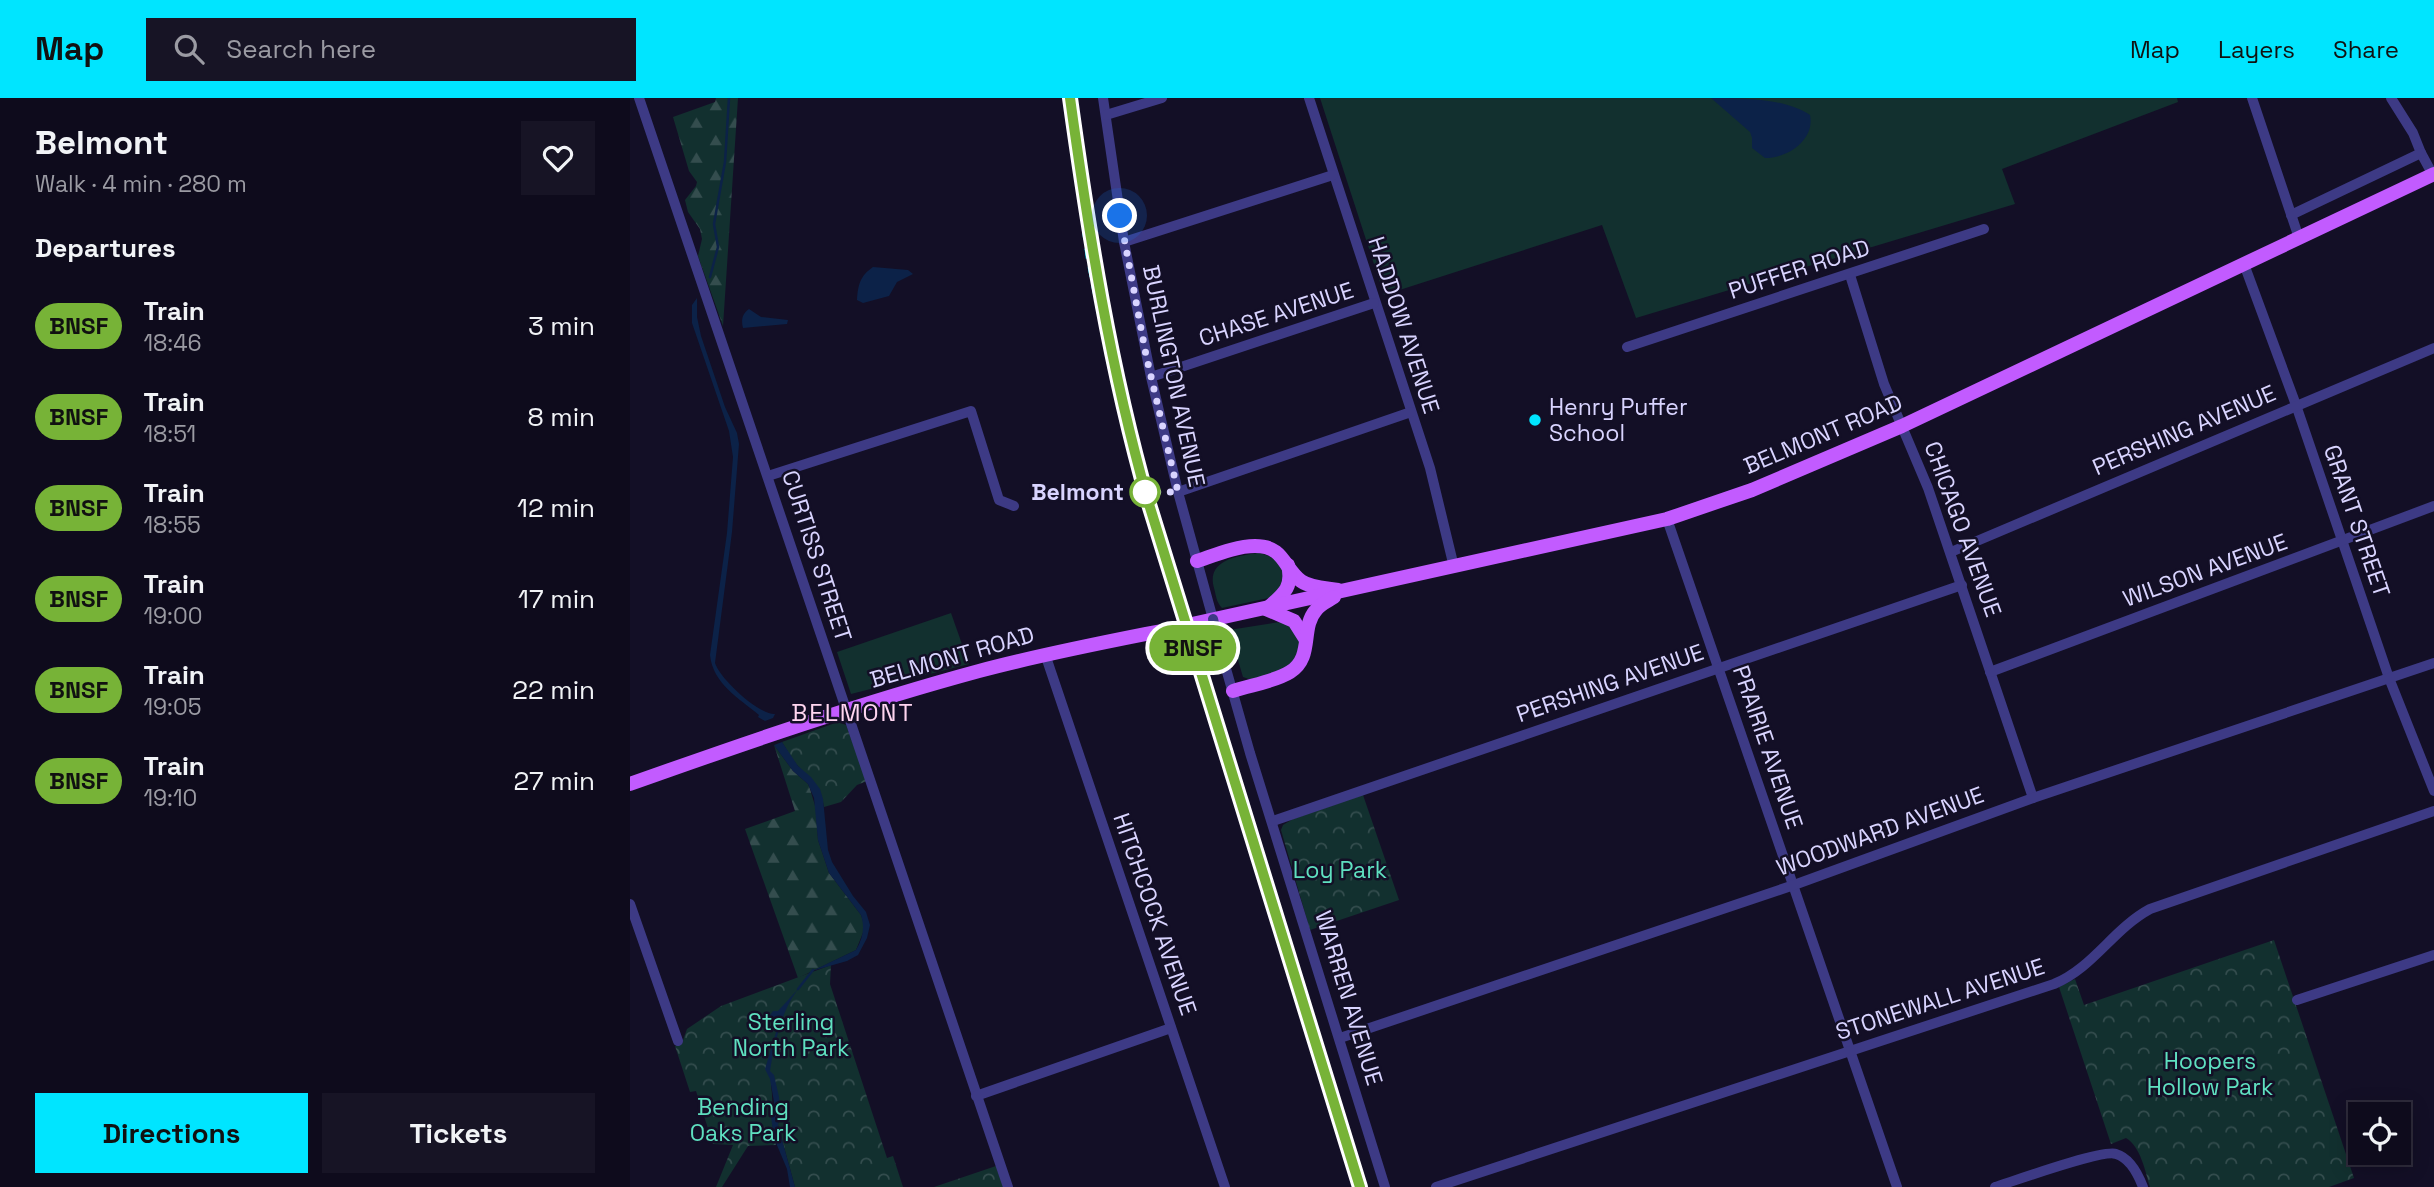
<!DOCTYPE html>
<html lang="en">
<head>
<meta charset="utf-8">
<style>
  body { margin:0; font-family:"Space Grotesk",sans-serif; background:#171425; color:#f1f3f6; height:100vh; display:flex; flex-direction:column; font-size:26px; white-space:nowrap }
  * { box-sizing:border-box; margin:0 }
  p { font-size:23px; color:#9b9ba3 }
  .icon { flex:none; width:38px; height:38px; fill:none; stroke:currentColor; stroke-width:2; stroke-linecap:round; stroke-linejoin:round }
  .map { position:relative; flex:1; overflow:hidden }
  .details { display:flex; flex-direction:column; background:#0e0b1c; width:630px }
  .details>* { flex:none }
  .badge { padding:0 14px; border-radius:23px; font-size:24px; line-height:46px }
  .controls { position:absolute; left:1718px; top:1004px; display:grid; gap:14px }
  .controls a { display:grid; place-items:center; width:63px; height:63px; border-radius:0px; background:#0e0b1c; box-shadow:0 4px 18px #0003,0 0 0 2px #2e2b3b; font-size:35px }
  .you { position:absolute; width:35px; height:35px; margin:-18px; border:5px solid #fff; border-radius:50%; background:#1a73e8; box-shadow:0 0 0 10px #1a73e833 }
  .map>.badge { position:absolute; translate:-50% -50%; box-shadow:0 0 0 4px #fff }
  h2 { padding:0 35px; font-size:26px; line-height:63px }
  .round { display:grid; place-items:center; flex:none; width:74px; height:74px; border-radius:0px; background:#171425 }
  .overview { display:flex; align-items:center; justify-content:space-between; height:119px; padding:0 35px }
  h1 { font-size:33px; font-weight:600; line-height:52px }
  .primary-button { display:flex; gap:14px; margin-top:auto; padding:14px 35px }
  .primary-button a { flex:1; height:80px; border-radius:0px; background:#00e5ff; color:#111; font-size:28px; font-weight:600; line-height:80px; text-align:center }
  .primary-button a+a { background:#171425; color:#f1f3f6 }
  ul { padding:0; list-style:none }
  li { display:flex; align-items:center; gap:21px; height:91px; padding:0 35px }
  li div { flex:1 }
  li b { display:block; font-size:26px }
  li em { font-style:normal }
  li .badge { min-width:77px; font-weight:700; text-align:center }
  header { display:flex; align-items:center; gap:42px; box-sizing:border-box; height:98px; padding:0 35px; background:#00e5ff; color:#111 }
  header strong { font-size:33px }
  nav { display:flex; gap:38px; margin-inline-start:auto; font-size:24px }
  .search { width:490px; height:63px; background:#171425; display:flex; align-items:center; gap:18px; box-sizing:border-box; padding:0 24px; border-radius:0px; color:#9b9ba3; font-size:26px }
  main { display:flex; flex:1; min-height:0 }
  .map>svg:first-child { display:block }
  .green { fill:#12302f }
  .forest { fill:url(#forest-firs) }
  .park { fill:url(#park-crowns) }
  .water { fill:#0c2248 }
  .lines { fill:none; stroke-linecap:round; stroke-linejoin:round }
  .stream { stroke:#0c2248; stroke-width:2.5 }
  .minor { stroke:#3d3a85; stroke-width:10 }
  .major { stroke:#c25bff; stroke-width:14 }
  .rail { stroke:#00e5ff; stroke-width:2.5; stroke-dasharray:10 9; stroke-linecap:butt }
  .minor-bridge { stroke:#3d3a85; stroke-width:10 }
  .line-casing { stroke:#fff; stroke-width:16 }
  .line { stroke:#77b337; stroke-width:10 }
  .walk { stroke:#d9d4ff; stroke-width:7; stroke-dasharray:0 12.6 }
  .poi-dot { fill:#00e5ff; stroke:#130f26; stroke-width:2.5 }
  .stop-dot { fill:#fff; stroke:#77b337; stroke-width:3.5 }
  .labels { text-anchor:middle; stroke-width:5; stroke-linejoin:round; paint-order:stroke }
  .street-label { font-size:23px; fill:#d9d4ff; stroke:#130f26 }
  .poi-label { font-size:23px; fill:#d9d4ff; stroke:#130f26; text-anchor:start }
  .stop-label { font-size:23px; font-weight:bold; fill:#d9d4ff; stroke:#130f26; text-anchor:end }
  .park-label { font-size:23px; fill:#5fe0c0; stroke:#130f26 }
  .neighbourhood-label { font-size:24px; letter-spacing:2px; fill:#ffd6f0; stroke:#130f26 }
</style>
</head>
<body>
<header>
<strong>Map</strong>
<div class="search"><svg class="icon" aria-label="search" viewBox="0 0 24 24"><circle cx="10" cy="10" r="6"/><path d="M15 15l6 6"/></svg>Search here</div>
<nav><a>Map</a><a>Layers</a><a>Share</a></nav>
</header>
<main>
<section class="details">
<div class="overview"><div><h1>Belmont</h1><p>Walk · 4 min · 280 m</p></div><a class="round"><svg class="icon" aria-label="heart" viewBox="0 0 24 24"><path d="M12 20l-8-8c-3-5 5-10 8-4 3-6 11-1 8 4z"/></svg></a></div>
<h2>Departures</h2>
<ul>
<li><span class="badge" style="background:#77b337;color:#111">BNSF</span><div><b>Train</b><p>18:46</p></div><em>3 min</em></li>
<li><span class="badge" style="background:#77b337;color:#111">BNSF</span><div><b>Train</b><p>18:51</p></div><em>8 min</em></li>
<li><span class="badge" style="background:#77b337;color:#111">BNSF</span><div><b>Train</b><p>18:55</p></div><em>12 min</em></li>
<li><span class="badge" style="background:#77b337;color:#111">BNSF</span><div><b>Train</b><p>19:00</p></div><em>17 min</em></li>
<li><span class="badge" style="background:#77b337;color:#111">BNSF</span><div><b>Train</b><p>19:05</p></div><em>22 min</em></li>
<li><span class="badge" style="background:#77b337;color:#111">BNSF</span><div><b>Train</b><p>19:10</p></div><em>27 min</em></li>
</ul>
<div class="primary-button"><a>Directions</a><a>Tickets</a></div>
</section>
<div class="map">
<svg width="1804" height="1089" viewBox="0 0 1804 1089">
  <defs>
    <pattern id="forest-firs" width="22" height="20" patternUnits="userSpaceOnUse" patternTransform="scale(1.75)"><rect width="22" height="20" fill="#12302f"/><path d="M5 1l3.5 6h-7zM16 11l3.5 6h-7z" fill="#344d4e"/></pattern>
    <pattern id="park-crowns" width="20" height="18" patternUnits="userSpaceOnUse" patternTransform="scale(1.75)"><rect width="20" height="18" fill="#12302f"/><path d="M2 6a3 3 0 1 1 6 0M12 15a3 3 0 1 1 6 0" fill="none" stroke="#344d4e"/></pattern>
  </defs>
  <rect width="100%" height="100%" fill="#130f26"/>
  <g class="green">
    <polygon points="690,0 1547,0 1548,4 1372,71 1385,106 1006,220 972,127 754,197"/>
    <path d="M628,455C647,458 652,468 658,485L643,499L592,510C586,504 586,497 584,490C576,462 607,458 628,455Z"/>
    <polygon points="321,515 339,566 221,596 207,554"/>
    <polygon points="656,523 666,528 671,548 661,569 622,582 613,579 599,532"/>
  </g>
  <g class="forest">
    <polygon points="86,0 108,0 93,228 68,158 72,141 70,131 58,114 55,102 66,88 67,84 59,73 43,19 85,4"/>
    <polygon points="144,647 163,673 178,686 180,691 186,711 188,742 199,775 231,817 233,823 234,832 226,852 168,880 115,731 165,713"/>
  </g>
  <g class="park">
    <path d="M208,624L216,627L237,683L227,687L211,704L194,709C192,691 180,681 168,668C162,661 157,652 152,644Z"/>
    <polygon points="733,697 769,802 680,832 651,732 653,727 663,721"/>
    <path d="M1644,842L1724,1080L1699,1089H1520C1515,1073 1511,1049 1496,1040L1481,1046L1429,889L1445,881L1454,907Z"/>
    <path d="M201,867L200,886L257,1060L263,1058L273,1089H165L148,1027L150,1007L145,985L141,987C144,1007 140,1027 146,1047L118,1048L92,1089H86L103,1047L83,1046L66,993L60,994L45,948L52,945L57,931L91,908Z"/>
    <polygon points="366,1068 373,1089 304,1089"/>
  </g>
  <g class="water">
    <path d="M1081,0C1113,0 1154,0 1180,17C1185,41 1159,60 1135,60L1122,50V40L1120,34Z"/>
    <path d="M243,169L278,172L283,176L267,184L259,198L233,205L227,202C228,187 230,178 243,169Z"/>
    <path d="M67,200V219L71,238L95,309L107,335L109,346L102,434L85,565C90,581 129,617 145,616L143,620L135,623L128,619L129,617C109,600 83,586 80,557L97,435L103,359L99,333L62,225V207Z"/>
    <path d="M119,211L131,219L158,222L157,226L113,230C111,222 112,216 119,211Z"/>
    <path d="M152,644L168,668L181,679L190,691L193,701L198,752L202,764L223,798L236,814L240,827L237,840L228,857L217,863L182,873L226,852C233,840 235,830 231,817L199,775L188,742L184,700L178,686L163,673L144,647Z"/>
    <path d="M169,890C152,910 144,947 140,973L144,977L149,999L150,1015L148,1027L165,1089H160L157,1071L144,1040L141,1019L144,1004L140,981L135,971L147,931L142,926L140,917L143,913H148Z"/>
  </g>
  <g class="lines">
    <g class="stream">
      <polyline points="80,179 88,149 84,126 95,64 99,0"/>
      <polyline points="168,891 183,872"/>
    </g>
    <g class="minor">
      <polyline points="9,0 378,1089"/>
      <polyline points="473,0 494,144 521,279 548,394 583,521"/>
      <polyline points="679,0 800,370 824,469"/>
      <polyline points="1622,0 1669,140"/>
      <polyline points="1761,0 1783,35 1791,55 1803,77"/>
      <polyline points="476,17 532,0"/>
      <polyline points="1661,117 1791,55"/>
      <polyline points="494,144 703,77"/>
      <polyline points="1614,166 1666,307 1759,580 1804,693"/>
      <polyline points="1220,177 1254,286 1298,390 1403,700"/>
      <polyline points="997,249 1354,131"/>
      <polyline points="521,279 744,205"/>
      <polyline points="138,378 341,313 369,402 384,408"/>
      <polyline points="548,394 781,314"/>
      <polyline points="1037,421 1267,1089"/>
      <polyline points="1321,454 1804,250"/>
      <polyline points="589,546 620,655 755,1089"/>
      <polyline points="415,556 595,1089"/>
      <polyline points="1360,574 1804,408"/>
      <polyline points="643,723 1332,487"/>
      <polyline points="0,806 48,943"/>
      <polyline points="1667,902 1804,857"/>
      <polyline points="710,940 1164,787 1403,700 1804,565"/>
      <polyline points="346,998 541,930"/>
      <path d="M806,1089L1424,886C1463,870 1483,831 1520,811L1804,713"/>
      <path d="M1365,1089C1384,1083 1473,1051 1486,1056C1500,1060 1508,1076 1513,1089"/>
    </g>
    <g class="major">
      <path d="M567,463C585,457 606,448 625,448C655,448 653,470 671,483C681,490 696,490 708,492"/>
      <path d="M640,508C655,495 663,488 658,467"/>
      <polyline points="636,511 664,523 676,542"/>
      <polyline points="562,526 1037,421 1122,392 1272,328 1804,76"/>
      <path d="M603,593C620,587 644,584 660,574C684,559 670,530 686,512C690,506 698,503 704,499"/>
      <path d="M0,686C115,645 231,605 349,573C412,556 476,544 541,531"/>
    </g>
    <polyline class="rail" points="435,0 457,160 481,280 496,339 537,479 583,623 725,1089"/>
    <polyline class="minor-bridge" points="583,521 589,546"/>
  </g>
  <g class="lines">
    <defs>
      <path id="line" d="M440,0C459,137 480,269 518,403L730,1089"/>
    </defs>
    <use href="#line" class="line-casing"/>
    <use href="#line" class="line"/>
    <polyline class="walk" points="490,118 516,257 548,394 515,394"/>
  </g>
  <circle class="poi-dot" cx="905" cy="322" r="7"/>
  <circle class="stop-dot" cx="515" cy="394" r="14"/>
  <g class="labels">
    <g class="street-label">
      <text transform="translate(1169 171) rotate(-18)" y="8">PUFFER ROAD</text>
      <text transform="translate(646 216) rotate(-18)" y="8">CHASE AVENUE</text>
      <text transform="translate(774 227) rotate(72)" y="8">HADDOW AVENUE</text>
      <text transform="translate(544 278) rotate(78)" y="8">BURLINGTON AVENUE</text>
      <text transform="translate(1554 332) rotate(-23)" y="8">PERSHING AVENUE</text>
      <text transform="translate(1193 336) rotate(-23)" y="8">BELMONT ROAD</text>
      <text transform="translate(1727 423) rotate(71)" y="8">GRANT STREET</text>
      <text transform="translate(1333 431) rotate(70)" y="8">CHICAGO AVENUE</text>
      <text transform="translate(187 458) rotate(72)" y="8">CURTISS STREET</text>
      <text transform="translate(1575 472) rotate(-20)" y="8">WILSON AVENUE</text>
      <text transform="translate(322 559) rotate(-16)" y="8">BELMONT ROAD</text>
      <text transform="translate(980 585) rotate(-19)" y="8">PERSHING AVENUE</text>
      <text transform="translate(1138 649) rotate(71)" y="8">PRAIRIE AVENUE</text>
      <text transform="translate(1250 733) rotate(-20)" y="8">WOODWARD AVENUE</text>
      <text transform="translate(525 816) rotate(71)" y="8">HITCHCOCK AVENUE</text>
      <text transform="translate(719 900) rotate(73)" y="8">WARREN AVENUE</text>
      <text transform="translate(1310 901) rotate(-18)" y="8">STONEWALL AVENUE</text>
    </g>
    <g class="poi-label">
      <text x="919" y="317">Henry Puffer<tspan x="919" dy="26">School</tspan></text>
    </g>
    <g class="stop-label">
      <text x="494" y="402">Belmont</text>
    </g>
    <g class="park-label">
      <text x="710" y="780">Loy Park</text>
      <text x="161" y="932">Sterling<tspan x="161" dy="26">North Park</tspan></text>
      <text x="1580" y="971">Hoopers<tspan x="1580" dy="26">Hollow Park</tspan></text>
      <text x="113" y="1017">Bending<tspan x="113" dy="26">Oaks Park</tspan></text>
    </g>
    <g class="neighbourhood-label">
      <text x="223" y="623">BELMONT</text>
    </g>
  </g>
</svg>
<div class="controls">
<a><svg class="icon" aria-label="locate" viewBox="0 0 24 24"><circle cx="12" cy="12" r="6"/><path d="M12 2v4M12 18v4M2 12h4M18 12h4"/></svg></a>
</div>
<div class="you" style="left:490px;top:118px"></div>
<b class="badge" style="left:563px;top:550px;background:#77b337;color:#111">BNSF</b>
</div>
</main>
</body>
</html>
